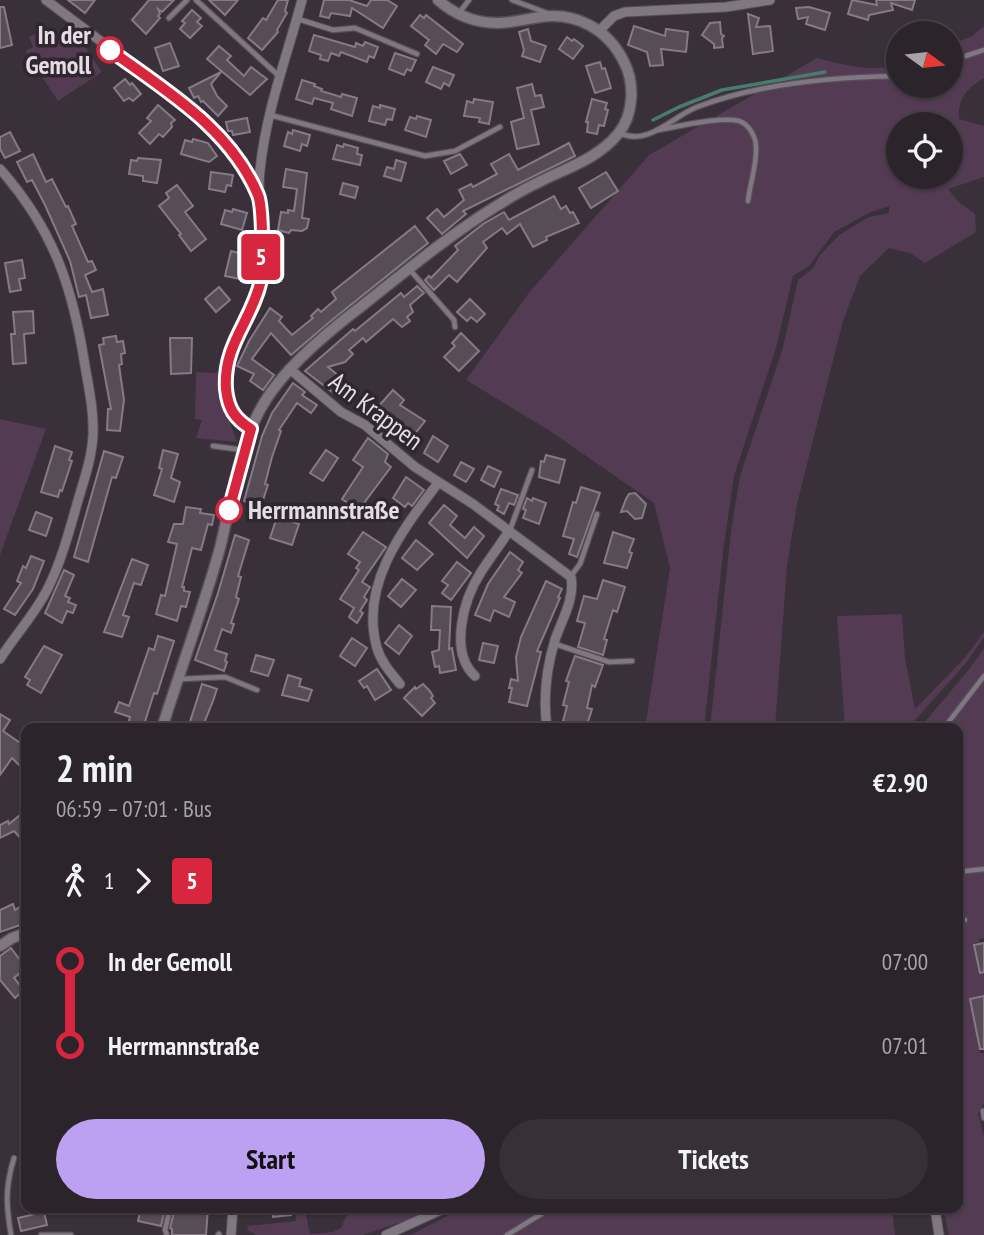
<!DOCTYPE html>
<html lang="en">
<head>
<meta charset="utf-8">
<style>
  body { margin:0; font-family:"PT Sans Narrow",sans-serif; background:#373037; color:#f1f3f6; height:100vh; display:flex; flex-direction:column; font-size:26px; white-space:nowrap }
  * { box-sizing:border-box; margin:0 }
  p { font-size:23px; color:#a6a4a9 }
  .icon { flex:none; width:38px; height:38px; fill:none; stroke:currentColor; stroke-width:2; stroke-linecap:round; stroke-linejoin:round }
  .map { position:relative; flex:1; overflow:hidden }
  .drawer { position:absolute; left:21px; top:723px; width:942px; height:490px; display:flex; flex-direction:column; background:#2b242b; border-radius:14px; box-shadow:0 2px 5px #0004,0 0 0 2px #474147 }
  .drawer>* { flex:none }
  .badge { padding:0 14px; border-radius:5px; font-size:24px; line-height:46px }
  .needle { width:46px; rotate:105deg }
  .buttons { position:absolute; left:886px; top:21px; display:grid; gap:14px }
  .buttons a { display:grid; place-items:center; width:77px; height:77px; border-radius:50%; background:#2b242b; box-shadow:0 2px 5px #0004,0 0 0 2px #474147; font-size:35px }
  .map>.badge { position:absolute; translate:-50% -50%; box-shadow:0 0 0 4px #fff }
  .legs { display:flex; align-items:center; gap:10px; height:77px; padding:0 35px; font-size:23px }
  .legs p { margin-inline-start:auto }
  .summary { display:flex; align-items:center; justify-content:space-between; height:119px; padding:0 35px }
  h1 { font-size:38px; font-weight:600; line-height:52px }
  .action { display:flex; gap:14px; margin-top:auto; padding:14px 35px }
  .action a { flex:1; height:80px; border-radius:42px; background:#bca0f2; color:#111; font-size:28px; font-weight:600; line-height:80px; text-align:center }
  .action a+a { background:#373037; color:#f1f3f6 }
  ul { padding:0 35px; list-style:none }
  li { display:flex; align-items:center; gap:24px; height:84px; font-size:26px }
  li i { display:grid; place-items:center; width:10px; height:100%; margin:0 9px; background:currentColor }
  li i::after { content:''; width:18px; height:18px; margin:-9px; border:5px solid; border-radius:50%; background:#2b242b }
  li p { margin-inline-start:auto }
  li:first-child i { background:linear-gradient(#0000 50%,currentColor 0) }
  li:last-child i { background:linear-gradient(currentColor 50%,#0000 0) }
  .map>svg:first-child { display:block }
  .green { fill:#523b53; fill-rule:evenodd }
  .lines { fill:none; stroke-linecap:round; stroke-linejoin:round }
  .stream { stroke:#467d6c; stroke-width:3.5 }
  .building { fill:#574d57; stroke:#857a85; stroke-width:2 }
  .service-casing { stroke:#574f58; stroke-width:7 }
  .minor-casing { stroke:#574f58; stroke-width:11 }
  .tertiary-casing { stroke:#574f58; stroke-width:13 }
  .service { stroke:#817782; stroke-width:4.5 }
  .minor { stroke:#817782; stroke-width:9 }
  .tertiary { stroke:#817782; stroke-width:10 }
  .line-1-casing { stroke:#fff; stroke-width:16 }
  .line-1 { stroke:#d7263d; stroke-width:10 }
  .stop-1-dot { fill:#fff; stroke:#d7263d; stroke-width:3.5 }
  .labels { text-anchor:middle; stroke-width:7; stroke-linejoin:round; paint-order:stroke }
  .stop-label { font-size:26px; font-weight:bold; fill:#e4dee4; stroke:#2f262f; text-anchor:end }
  .street-label { font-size:26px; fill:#e4dee4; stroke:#2f262f }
</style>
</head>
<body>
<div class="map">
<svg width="984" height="1235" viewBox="0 0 984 1235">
  <rect width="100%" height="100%" fill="#393039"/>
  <g class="green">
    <path d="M984,26V78C967,88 958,98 959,119L984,126V177L948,189L959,202L975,214L976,232L925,263L910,253L889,248L860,276L843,321L797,504L787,566L775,728H710L731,531L740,476L782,351L798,280L813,268L820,255L839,235L869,217L889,213V206L869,213L834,232L809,266L793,276L776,348L734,476L724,544L704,728H645L670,568L654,503L550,431L466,380L528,294L649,155L817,58C843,65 872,72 898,65V86H950V45L972,36ZM898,124H950V177H898Z"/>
    <polygon points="51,28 68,41 79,34 90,45 86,48 102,72 58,101 25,51 33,47 29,37"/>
    <polygon points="196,372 221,373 225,409 237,442 196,438 202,420 195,419"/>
    <polygon points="0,419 46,429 0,555"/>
    <polygon points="902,614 905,658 915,709 963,660 984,632 984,637 966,663 908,728 845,728 837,616"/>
    <polygon points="984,648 984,938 979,939 980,944 974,945 978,962 982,962 984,964 984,996 970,999 974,1019 984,1017 977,1034 980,1053 984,1053 984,1103 978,1113 984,1137 984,1235 949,1235 943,1208 957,1208 957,728 920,728 970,668"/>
    <polygon points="296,1208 336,1208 336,1211 306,1215 310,1234 333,1232 341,1228 349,1210 363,1212 380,1211 380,1208 436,1208 407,1220 363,1235 256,1235 247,1230 248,1226 296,1221"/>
    <polygon points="463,1208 892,1208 895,1235 410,1235"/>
  </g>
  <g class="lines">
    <polyline class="stream" points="653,120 679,107 722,90 825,72"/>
  </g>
  <g class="building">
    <polygon points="68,0 95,0 85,13"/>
    <polygon points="149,0 174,0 162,12 158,9 160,14 158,16 160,18 146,34 132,20"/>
    <polygon points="209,0 238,0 225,15"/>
    <polygon points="278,0 288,0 285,11 287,13 277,30 278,32 262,50 248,38 263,18 266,20"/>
    <polygon points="324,0 349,0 367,6 371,0 387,0 397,6 383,28 352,8 350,16 331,13 329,18 320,16"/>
    <polygon points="852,0 877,5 876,0 915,0 912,10 891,3 893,10 869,15 868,20 848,14"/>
    <polygon points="0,7 4,7 12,45 0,48"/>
    <polygon points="809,7 830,13 825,30 806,24 808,17 798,19 796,8"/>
    <polygon points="192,10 201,18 197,22 202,26 190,38 180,29 185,23 182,21"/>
    <polygon points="748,14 759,18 756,27 770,26 773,51 753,54"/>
    <polygon points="420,15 424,18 426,15 463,44 457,52 443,44 436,54 425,45 429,40 411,26"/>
    <polygon points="720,22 721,34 724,36 722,38 723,47 714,48 714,44 702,35 710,23"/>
    <polygon points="634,26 665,36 666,29 688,32 686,52 661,49 663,65 650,66 647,52 628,45"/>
    <polygon points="528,29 531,41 546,46 540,62 522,56 524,50 519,32"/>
    <polygon points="314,35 355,47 356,43 363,46 365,42 378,47 374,58 369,56 367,62 341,52 339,56 331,53 328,61 320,59 321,55 309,51"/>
    <polygon points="567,37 572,41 574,39 583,46 573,59 559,49"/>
    <polygon points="170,43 179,66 163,71 155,48"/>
    <polygon points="219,46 231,56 227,60 244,76 251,67 267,79 250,95 207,59"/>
    <polygon points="395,53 416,60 411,71 407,69 404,75 389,69"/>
    <polygon points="600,62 602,69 605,68 611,88 595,93 586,66"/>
    <polygon points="433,67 454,75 449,86 444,83 441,89 426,82"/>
    <polygon points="221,72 211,84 217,96 227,106 218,116 203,101 201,102 198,96 194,98 189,88"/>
    <polygon points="125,79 130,85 132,83 141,94 133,101 129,98 124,101 114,88"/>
    <polygon points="302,80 315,84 314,86 322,89 321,91 341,97 342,94 357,98 352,116 331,109 333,103 314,98 312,104 296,99"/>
    <polygon points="532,84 535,96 541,95 544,107 531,110 539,144 517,149 511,122 524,118 517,88"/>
    <polygon points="474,99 493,102 489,124 479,122 480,118 464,116 467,101 473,103"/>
    <polygon points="592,99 607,103 605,109 608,110 604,126 599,125 597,134 587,132 588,122 586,122"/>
    <polygon points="158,105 175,120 171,123 172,127 163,137 159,134 150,144 139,133 151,121 147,118"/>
    <polygon points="380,105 395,109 392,120 387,119 385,125 369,121 373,106 380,108"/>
    <polygon points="417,116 431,120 426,137 405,130 410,117 416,119"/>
    <polygon points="247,118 250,132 233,135 232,131 228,131 226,122"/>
    <polygon points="293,130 310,135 307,146 302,144 300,151 284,146 288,132 292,134"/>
    <polygon points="10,132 20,151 5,158 0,149 0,137"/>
    <polygon points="193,139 208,143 217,156 209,162 181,154 185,140 192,142"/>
    <polygon points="569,143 575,156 463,211 466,214 442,234 427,218 437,209 444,217 464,200 459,190 471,184 473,187 497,174 491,164 509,154 518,170"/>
    <polygon points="344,144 358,148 357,154 362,155 360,165 333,159 337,145 343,147"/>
    <polygon points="33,154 46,182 52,179 66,207 68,206 76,224 72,226 88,262 92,261 96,270 85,275 92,292 103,289 108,315 91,318 86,295 79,297 70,261 45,205 32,180 27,182 17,162"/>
    <polygon points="460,154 467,165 451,174 444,161"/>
    <polygon points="138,158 161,160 157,183 143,181 143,176 129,174 131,160 137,161"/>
    <polygon points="396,160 406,163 401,181 384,176 387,167 394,169"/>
    <polygon points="286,169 307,173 302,218 309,219 307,228 302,231 291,230 289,233 278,230 281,212 288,213 288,210 294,211 297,189 283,187"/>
    <polygon points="211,172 233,175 231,186 227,185 225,192 209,189"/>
    <polygon points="606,172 618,191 591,208 579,188"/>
    <polygon points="343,183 358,187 355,198 340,194"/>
    <polygon points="177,185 193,206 185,212 206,239 191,251 179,235 181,234 159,206 169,198 166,193"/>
    <polygon points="554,196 561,209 566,206 570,213 573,212 579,223 546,237 547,240 533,247 520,224 507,234 502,228 483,242 487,248 457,282 449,275 434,290 425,280 429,276 431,278 458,250 455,246 483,224 504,212 509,220"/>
    <polygon points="233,209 247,213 242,230 221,224 225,210 232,212"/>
    <polygon points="415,226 428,243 332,320 291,355 271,333 252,359 274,375 263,390 250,381 254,374 237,366 249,341 270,308 282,317 279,321 292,335 313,318 311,316 318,309 321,312 336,299 332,292"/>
    <polygon points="231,251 246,255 240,279 225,276"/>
    <polygon points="22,260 25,278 19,279 21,290 10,292 5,263"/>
    <polygon points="417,286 424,293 410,305 413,312 407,317 410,321 402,327 393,319 366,342 363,338 349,350 353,354 345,362 328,367 346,382 336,395 305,371 353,329 355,331 401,293 404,297"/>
    <polygon points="219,287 230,300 216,312 205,299"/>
    <polygon points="470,299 485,314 477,322 471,317 467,321 457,312"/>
    <polygon points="33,311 34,333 24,334 26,363 13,364 11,334 15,334 13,312"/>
    <polygon points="461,333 479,351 459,371 444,357 455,346 452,343"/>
    <polygon points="116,336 117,342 123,341 125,353 121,354 122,364 119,365 124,400 120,431 107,430 108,409 111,409 99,345 104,344 103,338"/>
    <polygon points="170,338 192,338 191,373 171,374"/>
    <polygon points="293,383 305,392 302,395 317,405 311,413 297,403 279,430 281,431 272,457 265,484 268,485 261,506 244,501 262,436 272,413"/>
    <polygon points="393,390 404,400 400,405 425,421 410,440 397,431 398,429 376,409"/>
    <polygon points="433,436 448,446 438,462 424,453"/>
    <polygon points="368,438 388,454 385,462 391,467 358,511 342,499 363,467 353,460"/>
    <polygon points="55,446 72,452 69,460 72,461 62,491 60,490 58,497 41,492"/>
    <polygon points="163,450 178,454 171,478 180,482 174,502 154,495 162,469 159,468"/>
    <polygon points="326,450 338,458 323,481 310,473"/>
    <polygon points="104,451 123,457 116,478 112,477 88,562 74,557"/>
    <polygon points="546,455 565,460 559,483 539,477 541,461 544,462"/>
    <polygon points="461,462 474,469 466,482 454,475"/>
    <polygon points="488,466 501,472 494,487 481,480"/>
    <polygon points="406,477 424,490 412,506 408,503 405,507 393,498"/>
    <polygon points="581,487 600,493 577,557 569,554 574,539 563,536 573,502 576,503"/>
    <polygon points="501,489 518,495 514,505 509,503 504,514 497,510 499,506 495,504"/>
    <polygon points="635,493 646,504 642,518 635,519 627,511 621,512 626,499 629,494"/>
    <polygon points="527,498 532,501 533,498 546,503 539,524 523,518 526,510 523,509"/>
    <polygon points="444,505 457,516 450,525 465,538 474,527 484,536 467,558 429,523"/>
    <polygon points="186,507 201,509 200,513 214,515 212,525 208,524 201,550 192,548 182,587 184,587 184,591 190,592 186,607 181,606 177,621 156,614 161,595 165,596 177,544 168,542 174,524 183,524"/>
    <polygon points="36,512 52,518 46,536 29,530"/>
    <polygon points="277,517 299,524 292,545 270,538"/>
    <polygon points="363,532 386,547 362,582 370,587 364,597 367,600 360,611 363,613 357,623 349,617 354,608 340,599 359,570 356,568 360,562 348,554"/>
    <polygon points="613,532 634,539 629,552 632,553 627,568 604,563"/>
    <polygon points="235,535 249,540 238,576 241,577 236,597 239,599 231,623 234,624 231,633 222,629 215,650 227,654 225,661 227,662 224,671 195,660 218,593"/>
    <polygon points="416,540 433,554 417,570 402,558"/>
    <polygon points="510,552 523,562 518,570 522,573 504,597 515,602 509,617 494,610 490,621 475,615 488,584"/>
    <polygon points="31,556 44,561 33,589 15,615 4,609 21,583 17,581 23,566 26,568"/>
    <polygon points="132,559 148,565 141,585 134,583 123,615 129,617 122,637 104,632"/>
    <polygon points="457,562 471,573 451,600 442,593 448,585 442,581"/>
    <polygon points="64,570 74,575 65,596 70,598 68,602 76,605 73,613 67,611 62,623 45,613"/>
    <polygon points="402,579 416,590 401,607 388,596"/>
    <polygon points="603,580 625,587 617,612 613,610 604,639 607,640 603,655 578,647 585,623 577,621 584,596 597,599"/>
    <polygon points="546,581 562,589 558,597 560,598 537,651 541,652 527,706 509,702 512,688 509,688 511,679 518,681 516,657 521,637"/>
    <polygon points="432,606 451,607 449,649 452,648 456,670 440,673 439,666 435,667 432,652 439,650 440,630 431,630"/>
    <polygon points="399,625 412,636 399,654 385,643"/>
    <polygon points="158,636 174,641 157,694 154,693 143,728 127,728 130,717 115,712 119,702 129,706 149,648 154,650"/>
    <polygon points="352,638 367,648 355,666 340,656"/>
    <polygon points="483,643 498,646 494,663 479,660"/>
    <polygon points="44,646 62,655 41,693 27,685 30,680 25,677"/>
    <polygon points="256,655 274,660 268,676 251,671"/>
    <polygon points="575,656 603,665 595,687 592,685 587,708 592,709 586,728 571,728 572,724 563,721 567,706 563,705 569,682 566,681"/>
    <polygon points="377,669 391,690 375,700 367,686 364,688 359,681"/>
    <polygon points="288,675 301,679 299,686 312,690 308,701 282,695"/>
    <polygon points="202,684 217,689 213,701 202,728 188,728"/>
    <polygon points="423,684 430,691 433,696 431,698 435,703 422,716 404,698 415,687 416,689"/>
    <polygon points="0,714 10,720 3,731 26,747 26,772 12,758 0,775"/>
    <polygon points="26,810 26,844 14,831 0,838 0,825 8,821 9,824"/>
    <polygon points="26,903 26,923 0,932 0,910 13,904 15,910"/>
    <polygon points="984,943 984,972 980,973 974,945"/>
    <polygon points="11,948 26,968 14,978 24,990 15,998 0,980 0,956"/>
    <polygon points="984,996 984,1049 980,1049 970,999"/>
    <polygon points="141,1208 165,1208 161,1226 138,1221"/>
    <polygon points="175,1208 208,1208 206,1235 172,1235 172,1229 170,1228"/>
    <polygon points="272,1208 291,1208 291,1215 273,1217"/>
    <polygon points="44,1212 47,1225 21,1231 18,1218"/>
  </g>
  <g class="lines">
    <defs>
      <g id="service">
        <polyline points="196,0 280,77"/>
        <polyline points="512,0 547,13"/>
        <polyline points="459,13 469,0"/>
        <polyline points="169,18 187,0"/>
        <polyline points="298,19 333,30 355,28 417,54"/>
        <polyline points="950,61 984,50"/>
        <polyline points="270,115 425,156 455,151 500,127"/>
        <path d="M657,130C676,127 722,116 739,121C749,124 756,137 756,147C757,164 750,184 748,201"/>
        <path d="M620,133C648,147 673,116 697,107C757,84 834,77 898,76"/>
        <polyline points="410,270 454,320 455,327"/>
        <polyline points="213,446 243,450"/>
        <polyline points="510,530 532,470"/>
        <polyline points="571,576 580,564 597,514"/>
        <polyline points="555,644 609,662 632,661"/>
        <polyline points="180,679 225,677 257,690"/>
        <polyline points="944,728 984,676"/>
        <polyline points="957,872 984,869"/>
        <polyline points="957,918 965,920"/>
        <polyline points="983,1111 984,1118"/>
        <path d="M11,1235C6,1205 5,1187 14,1158"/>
        <polyline points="41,1235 71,1235"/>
        <polyline points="167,1235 165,1230 170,1208"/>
        <polyline points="218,1235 219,1234"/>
        <polyline points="507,1235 551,1208"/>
      </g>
      <g id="minor">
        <polyline points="46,0 199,115 235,153 259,195"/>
        <polyline points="600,30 614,16 625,12 726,7 770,0"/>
        <path d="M0,169C54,230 73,288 85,366C89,389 94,412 93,435C92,456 85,477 79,497C70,528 62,560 48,588C36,613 15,635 0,659"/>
        <path d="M291,370L341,412L365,425L415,467L473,504L571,577C575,599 562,619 555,640C546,669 543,698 547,728"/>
        <path d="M251,429C234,418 227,407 226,386C223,340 257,316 261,276C265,241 256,205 260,170C266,111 287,56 302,0"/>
        <path d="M475,676C449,652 463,600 481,572C490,558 500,545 509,531"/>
        <path d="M400,684C391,673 381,662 377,648C359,585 403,529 438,483"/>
        <polyline points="935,1208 939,1235"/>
        <polyline points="231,1235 233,1208"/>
        <polyline points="386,1235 445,1208"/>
      </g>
      <g id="tertiary">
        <path d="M162,728C181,668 203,609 220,548C232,500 238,446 264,403C285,367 330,330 363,305C407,270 451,234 498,205C512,196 526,188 541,181C569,167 597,159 618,134C634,115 635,83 624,62C608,29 576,12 540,17C526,19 512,23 498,23C475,23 455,15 438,0"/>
        <polyline points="0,946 12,938 26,933"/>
      </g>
    </defs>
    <use href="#service" class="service-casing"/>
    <use href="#minor" class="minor-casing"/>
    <use href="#tertiary" class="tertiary-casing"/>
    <use href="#service" class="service"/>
    <use href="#minor" class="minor"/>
    <use href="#tertiary" class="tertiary"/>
  </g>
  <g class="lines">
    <defs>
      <path id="line-1" d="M110,50C166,91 230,128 258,195C263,207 263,265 261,280C252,321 223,344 226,389C228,409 235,419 251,429L229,510"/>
    </defs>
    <use href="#line-1" class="line-1-casing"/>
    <use href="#line-1" class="line-1"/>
  </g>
  <g class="stop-1-dot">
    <circle cx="110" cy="50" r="12"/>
    <circle cx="229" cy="510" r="12"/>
  </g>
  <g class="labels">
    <g class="stop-label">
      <text x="91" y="44">In der<tspan x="91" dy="30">Gemoll</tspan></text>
      <text x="248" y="519" text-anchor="start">Herrmannstraße</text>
    </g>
    <g class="street-label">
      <text transform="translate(376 411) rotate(37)" y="9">Am Krappen</text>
    </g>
  </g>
</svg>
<div class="buttons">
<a><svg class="needle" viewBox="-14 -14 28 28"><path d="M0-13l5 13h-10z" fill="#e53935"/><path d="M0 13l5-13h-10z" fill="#a6a4a9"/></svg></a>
<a><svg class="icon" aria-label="locate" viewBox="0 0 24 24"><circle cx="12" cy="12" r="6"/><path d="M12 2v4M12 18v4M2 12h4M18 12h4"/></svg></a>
</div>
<b class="badge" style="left:261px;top:257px;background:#d7263d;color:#fff">5</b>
<section class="drawer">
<div class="summary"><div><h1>2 min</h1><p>06:59 – 07:01 · Bus</p></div><b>€2.90</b></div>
<div class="legs"><svg class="icon" aria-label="walk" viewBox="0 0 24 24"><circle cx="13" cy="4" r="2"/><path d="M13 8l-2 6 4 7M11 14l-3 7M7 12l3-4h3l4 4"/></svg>1<svg class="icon" aria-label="forward" viewBox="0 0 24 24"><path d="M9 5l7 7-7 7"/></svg><b class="badge" style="background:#d7263d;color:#fff">5</b></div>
<ul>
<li><i style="color:#d7263d"></i><b>In der Gemoll</b><p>07:00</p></li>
<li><i style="color:#d7263d"></i><b>Herrmannstraße</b><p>07:01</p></li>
</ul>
<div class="action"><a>Start</a><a>Tickets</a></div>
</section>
</div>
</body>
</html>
